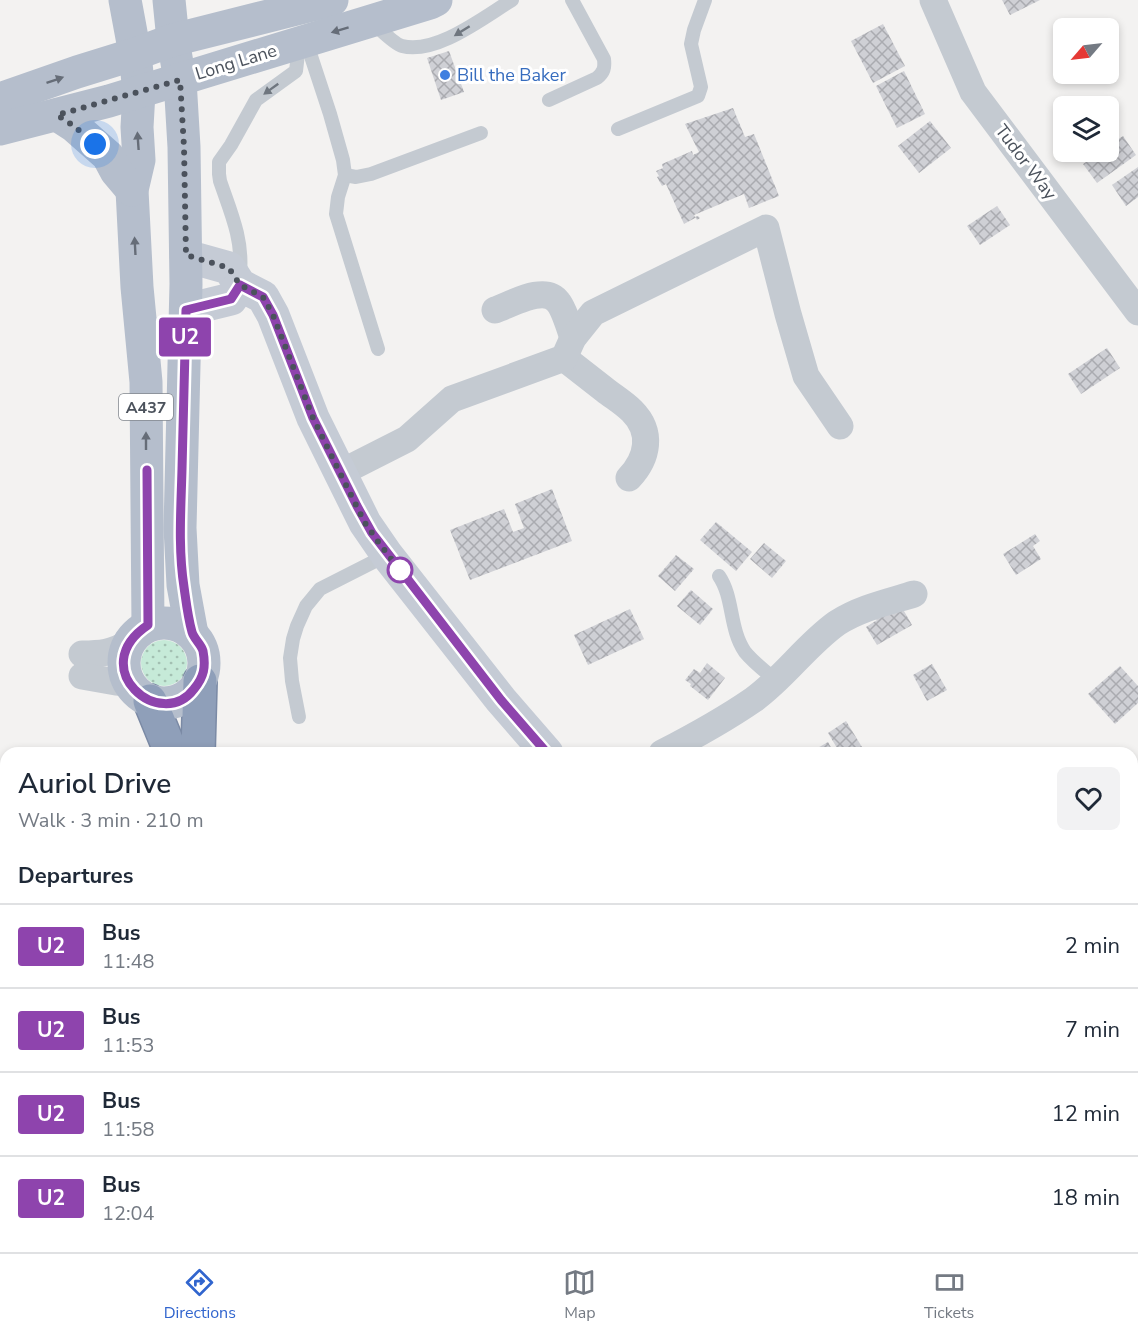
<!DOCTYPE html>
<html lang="en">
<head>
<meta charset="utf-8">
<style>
  body { margin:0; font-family:"Nunito Sans",sans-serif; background:#f2f2f3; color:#1f2937; height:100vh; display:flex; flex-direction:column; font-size:22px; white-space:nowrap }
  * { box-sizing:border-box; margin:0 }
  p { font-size:20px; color:#747a83 }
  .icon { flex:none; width:33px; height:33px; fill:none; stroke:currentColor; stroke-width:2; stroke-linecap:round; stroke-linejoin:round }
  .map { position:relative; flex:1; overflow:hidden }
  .sheet { position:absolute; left:0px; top:747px; width:1138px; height:506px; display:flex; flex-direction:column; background:#fff; border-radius:18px 18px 0 0; box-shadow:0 3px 9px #0003 }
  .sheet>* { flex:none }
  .badge { padding:0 12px; border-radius:4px; font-size:21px; line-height:39px }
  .needle { width:39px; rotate:242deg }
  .buttons { position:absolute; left:1053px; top:18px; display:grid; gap:12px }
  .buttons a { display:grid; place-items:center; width:66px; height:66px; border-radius:9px; background:#fff; box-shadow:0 3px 9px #0003; font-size:30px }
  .you { position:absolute; width:30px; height:30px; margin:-15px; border:4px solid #fff; border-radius:50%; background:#1a73e8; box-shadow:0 0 0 9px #1a73e833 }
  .map>.badge { position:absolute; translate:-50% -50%; box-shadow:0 0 0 3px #fff }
  h2 { padding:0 18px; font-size:22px; line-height:54px }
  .round { display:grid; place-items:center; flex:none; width:63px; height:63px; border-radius:9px; background:#f2f2f3 }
  .headline { display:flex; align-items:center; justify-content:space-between; height:102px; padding:0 18px }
  h1 { font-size:28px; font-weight:600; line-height:45px }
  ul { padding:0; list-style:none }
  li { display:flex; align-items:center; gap:18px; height:84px; padding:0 18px; border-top:2px solid #e0e1e3 }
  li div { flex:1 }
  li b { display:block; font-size:22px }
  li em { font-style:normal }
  li .badge { min-width:66px; font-weight:700; text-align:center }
  .dock { display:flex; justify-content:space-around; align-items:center; height:84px; border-top:2px solid #e0e1e3; background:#fff; font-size:16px; color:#747a83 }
  .dock a { display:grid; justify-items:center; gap:3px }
  .dock .selected { color:#3165ce }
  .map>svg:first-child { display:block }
  .grass { fill:url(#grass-dots) }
  .forest { fill:url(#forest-crowns) }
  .building { fill:url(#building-cross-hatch) }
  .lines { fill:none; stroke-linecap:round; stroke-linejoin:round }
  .highway-casing { stroke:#7b8aa5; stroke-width:36 }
  .lane { stroke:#c4cad1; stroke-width:14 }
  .street { stroke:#c4cad1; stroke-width:27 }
  .secondary { stroke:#c5cbd5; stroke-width:33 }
  .primary { stroke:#b5becc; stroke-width:33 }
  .highway { stroke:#8f9fb9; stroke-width:33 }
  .rail { stroke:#b4b6ba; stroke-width:4.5 }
  .oneway { fill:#666d78 }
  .oneway2 { fill:#6f767f }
  .line-casing { stroke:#fff; stroke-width:14 }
  .line { stroke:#8e44ad; stroke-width:9 }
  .walk { stroke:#4b525c; stroke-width:6; stroke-dasharray:0 10.8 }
  .shop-dot { fill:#3f7fe0; stroke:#fff; stroke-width:2 }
  .stop-dot { fill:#fff; stroke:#8e44ad; stroke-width:3 }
  .labels { text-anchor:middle; stroke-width:6; stroke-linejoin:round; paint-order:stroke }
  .shield { fill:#fff; stroke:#81868d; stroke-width:1.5 }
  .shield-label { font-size:16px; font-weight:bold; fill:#4b525c }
  .street-label { font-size:18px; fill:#4b525c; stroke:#fff }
  .shop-label { font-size:18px; fill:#366cbe; stroke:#fff; text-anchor:start }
</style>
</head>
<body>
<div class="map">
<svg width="1138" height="1252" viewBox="0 0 1138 1252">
  <defs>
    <pattern id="grass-dots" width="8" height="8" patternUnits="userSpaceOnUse" patternTransform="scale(1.5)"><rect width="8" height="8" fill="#c6ead8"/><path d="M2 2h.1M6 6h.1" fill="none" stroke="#a3c0b2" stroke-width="1.8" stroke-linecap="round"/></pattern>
    <pattern id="forest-crowns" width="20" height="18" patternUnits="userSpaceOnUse" patternTransform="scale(1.5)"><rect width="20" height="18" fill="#c6ead8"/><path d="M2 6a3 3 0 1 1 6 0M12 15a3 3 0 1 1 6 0" fill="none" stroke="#a3c0b2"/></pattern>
    <pattern id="building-cross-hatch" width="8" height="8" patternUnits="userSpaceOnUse" patternTransform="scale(1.5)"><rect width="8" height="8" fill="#cfd0d5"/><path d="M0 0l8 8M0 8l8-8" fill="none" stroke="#aaabb0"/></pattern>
  </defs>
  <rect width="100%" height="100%" fill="#f3f2f1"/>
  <g class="grass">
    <circle cx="164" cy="663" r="23"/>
    <polygon points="0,1161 6,1164 6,1246 26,1247 25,1252 0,1252"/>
    <polygon points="224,1246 552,1246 559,1252 224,1252"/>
  </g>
  <polygon class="forest" points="412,1246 418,1252 301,1252 299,1247"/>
  <g class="building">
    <polygon points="1002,0 1040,0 1010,15"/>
    <polygon points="883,24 905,66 873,83 851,41"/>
    <polygon points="449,51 464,92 441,100 427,58"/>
    <polygon points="904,71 925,114 897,128 876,86"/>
    <polygon points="733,108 745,137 754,134 779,196 749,208 744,194 694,215 695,217 698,216 700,218 697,220 695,217 695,218 684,224 666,184 662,186 657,177 659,176 656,171 663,168 662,164 692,151 693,155 699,152 685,124"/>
    <polygon points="930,121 951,148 919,173 898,146"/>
    <polygon points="1123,136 1136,155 1097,183 1083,164 1101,152 1108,152 1108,146"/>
    <polygon points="1138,167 1138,197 1126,206 1112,185"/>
    <polygon points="997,206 1010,225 980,245 967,226"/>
    <polygon points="1107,348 1120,368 1081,394 1068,374"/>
    <polygon points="552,489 572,541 470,580 450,530 504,509 513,532 524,528 515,504"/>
    <polygon points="716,522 752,552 736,571 700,540"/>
    <polygon points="1035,534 1040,541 1033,546 1041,559 1016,575 1003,554"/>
    <polygon points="764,543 786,561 772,578 750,559"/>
    <polygon points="676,555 694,569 675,591 658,576"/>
    <polygon points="691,590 713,609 700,625 677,606"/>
    <polygon points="900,604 912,625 877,645 866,627 877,620 875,619"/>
    <polygon points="630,609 644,639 588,665 574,635"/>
    <polygon points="707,663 725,678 708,700 690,686 691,684 685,680 694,669 700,673"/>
    <polygon points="932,664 947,690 927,701 913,675"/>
    <polygon points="1120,666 1138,686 1138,703 1115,724 1088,694"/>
    <polygon points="846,721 862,747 852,753 840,753 828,733"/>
    <polygon points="828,742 834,753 809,753"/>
    <polygon points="0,764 6,768 6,787 0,783"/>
    <polygon points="0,844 6,848 6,856 1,863 0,862"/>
    <polygon points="948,1246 969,1246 964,1252 954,1252"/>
  </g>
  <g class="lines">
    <defs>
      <g id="highway">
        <polyline points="150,701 168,745 170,753"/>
        <polyline points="198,753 200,681"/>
        <polyline points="110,1252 112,1246"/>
        <polyline points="188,1252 188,1246"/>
      </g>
    </defs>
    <use href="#highway" class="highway-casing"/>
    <g class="lane">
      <path d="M373,23C380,29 394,44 402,46C436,55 484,17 512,0"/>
      <polyline points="306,41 330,114 343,160 345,175 338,197 336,214 378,349"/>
      <path d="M549,100L597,78C604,72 605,68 604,59L572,0"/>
      <polyline points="618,129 698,96 701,87 691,44 694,30 705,0"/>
      <polyline points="345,175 356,177 371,174 481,133"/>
      <path d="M240,273C243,239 231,213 220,181L219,174V162L231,145L256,100L296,71L299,45"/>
      <path d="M719,576C734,598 729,629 745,652C754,663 766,672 777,681"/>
      <polyline points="299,717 292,681 290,658 293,639 297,626 306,606 320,589 387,555"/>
      <polyline points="1132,1011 1138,1006"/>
      <polyline points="0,1163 6,1166"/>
    </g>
    <g class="street">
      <polyline points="933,0 973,92 1138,312"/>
      <path d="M495,310C512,304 545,284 558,302C564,309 570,329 573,338"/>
      <path d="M564,358C578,369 592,380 605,390C614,397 624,403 632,411C653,432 648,458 629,478"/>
      <polyline points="340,473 407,439 452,399 564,358 573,338 593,313 766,228 788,314 806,376 840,426"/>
      <path d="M82,654C100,654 113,653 128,643"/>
      <polyline points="82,676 116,682 129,683"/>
      <path d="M662,753C693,737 724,720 753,700C784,678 806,645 837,623C860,608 888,602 914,594"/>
      <polyline points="1132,780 1135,778"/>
    </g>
    <g class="secondary">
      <polyline points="186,256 229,268 240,285 263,297 273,315 313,418 365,523 387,555 501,700 547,753"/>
      <polyline points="186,310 231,299 240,285"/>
      <polyline points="1132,1244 1138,1249"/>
    </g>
    <g class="primary">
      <polyline points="125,0 135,54 139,92 137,127 139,160 132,190 137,287 146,382 148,625"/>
      <polyline points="169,0 173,40 180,80 184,147 186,284 180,528 183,585 192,634"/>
      <polyline points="0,99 77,72 135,54 173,40 332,0"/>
      <polyline points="57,115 74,126 108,156 116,171 132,190"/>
      <polyline points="0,129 109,101 430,3 436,0"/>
      <circle cx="164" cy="663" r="40"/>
    </g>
    <use href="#highway" class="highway"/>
    <g class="rail">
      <polyline points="0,808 6,812"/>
      <polyline points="0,821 6,825"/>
      <polyline points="604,1246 612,1252"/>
      <polyline points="623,1246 631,1252"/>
    </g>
  </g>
  <defs><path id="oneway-solid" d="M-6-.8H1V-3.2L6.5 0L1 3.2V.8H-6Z" transform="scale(1.5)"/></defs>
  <g class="oneway">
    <use href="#oneway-solid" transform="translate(340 30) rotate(163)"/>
    <use href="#oneway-solid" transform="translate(55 80) rotate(-19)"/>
    <use href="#oneway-solid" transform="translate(138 141) rotate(-94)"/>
    <use href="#oneway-solid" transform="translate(135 246) rotate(-93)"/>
    <use href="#oneway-solid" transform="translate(146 441) rotate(-90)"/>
  </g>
  <g class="oneway2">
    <use href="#oneway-solid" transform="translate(462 31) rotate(148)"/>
    <use href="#oneway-solid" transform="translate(271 89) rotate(144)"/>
  </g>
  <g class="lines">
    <defs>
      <path id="line" d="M147,470L148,625C84,668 161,733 194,689C204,677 206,667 203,651C201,644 194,639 192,632C188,618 186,601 184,587C178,548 181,508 182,469C183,416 185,363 186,310L231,299L240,285L263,297L273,315L313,418L357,506L372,533L501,700L547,753"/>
    </defs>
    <use href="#line" class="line-casing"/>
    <use href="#line" class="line"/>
    <polyline class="walk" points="95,144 74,126 57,115 180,80 184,147 186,255 229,268 240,285 263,297 273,315 313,418 340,473 365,523 379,543 402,573 400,570"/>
  </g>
  <circle class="shop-dot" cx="445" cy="75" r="6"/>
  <circle class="stop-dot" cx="400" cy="570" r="12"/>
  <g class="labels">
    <rect class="shield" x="119" y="394" width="54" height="26" rx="4.5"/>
    <g class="shield-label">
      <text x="146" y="413">A437</text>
    </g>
    <g class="street-label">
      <text transform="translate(236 62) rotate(-17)" y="6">Long Lane</text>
      <text transform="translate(1026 162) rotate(53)" y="6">Tudor Way</text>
    </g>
    <g class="shop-label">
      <text x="457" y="81">Bill the Baker</text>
    </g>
  </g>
</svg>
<div class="buttons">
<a><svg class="needle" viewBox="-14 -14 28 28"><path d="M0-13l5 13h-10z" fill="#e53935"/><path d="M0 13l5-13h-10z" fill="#747a83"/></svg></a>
<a><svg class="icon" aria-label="layers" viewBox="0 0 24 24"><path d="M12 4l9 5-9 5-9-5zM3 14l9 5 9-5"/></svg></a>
</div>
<div class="you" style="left:95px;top:144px"></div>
<b class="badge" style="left:185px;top:337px;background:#8e44ad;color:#fff">U2</b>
<section class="sheet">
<div class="headline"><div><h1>Auriol Drive</h1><p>Walk · 3 min · 210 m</p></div><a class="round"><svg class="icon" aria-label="heart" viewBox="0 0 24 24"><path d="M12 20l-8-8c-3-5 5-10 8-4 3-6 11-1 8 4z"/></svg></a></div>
<h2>Departures</h2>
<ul>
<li><span class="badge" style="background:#8e44ad;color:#fff">U2</span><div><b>Bus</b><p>11:48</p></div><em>2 min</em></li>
<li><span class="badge" style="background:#8e44ad;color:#fff">U2</span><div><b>Bus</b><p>11:53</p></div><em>7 min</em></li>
<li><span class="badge" style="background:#8e44ad;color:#fff">U2</span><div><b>Bus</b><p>11:58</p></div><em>12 min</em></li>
<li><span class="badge" style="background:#8e44ad;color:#fff">U2</span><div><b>Bus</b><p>12:04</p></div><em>18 min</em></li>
</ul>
</section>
</div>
<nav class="dock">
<a class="selected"><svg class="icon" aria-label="directions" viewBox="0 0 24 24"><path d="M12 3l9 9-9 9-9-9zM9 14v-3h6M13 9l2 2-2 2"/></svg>Directions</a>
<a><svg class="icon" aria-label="map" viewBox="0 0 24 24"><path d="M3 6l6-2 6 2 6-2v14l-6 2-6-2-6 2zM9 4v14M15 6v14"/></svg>Map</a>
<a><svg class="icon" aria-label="tickets" viewBox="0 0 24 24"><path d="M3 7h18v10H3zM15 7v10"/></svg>Tickets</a>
</nav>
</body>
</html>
